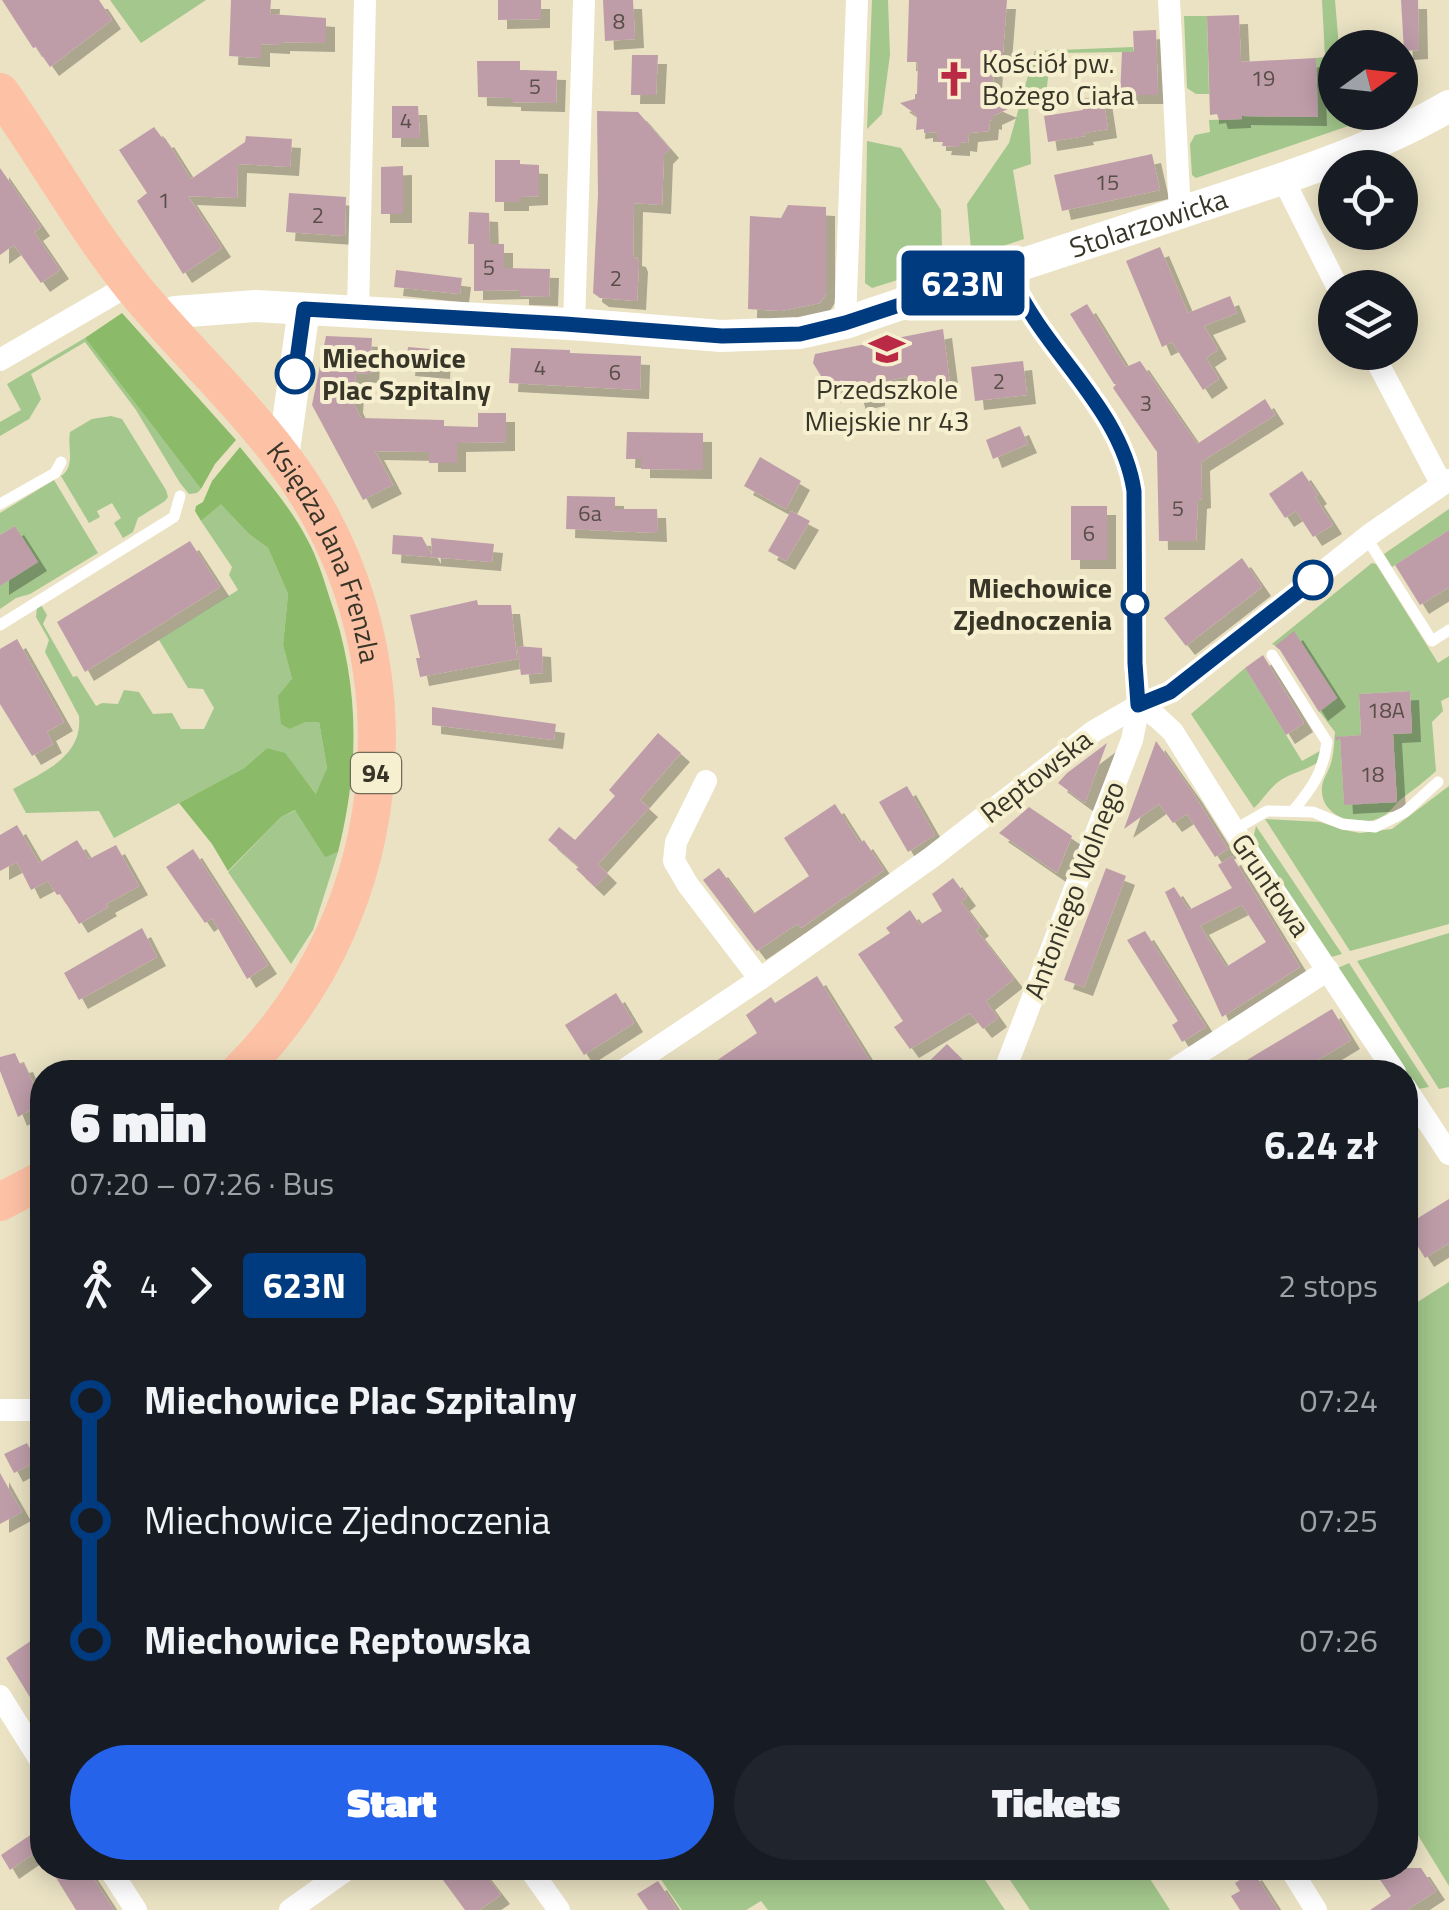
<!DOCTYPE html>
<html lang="en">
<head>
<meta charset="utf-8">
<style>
  body { margin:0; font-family:"Titillium Web",sans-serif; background:#20242c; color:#f1f3f6; height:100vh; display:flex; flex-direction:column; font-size:38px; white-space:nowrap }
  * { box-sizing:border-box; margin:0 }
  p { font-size:32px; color:#9ea1a6 }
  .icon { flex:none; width:55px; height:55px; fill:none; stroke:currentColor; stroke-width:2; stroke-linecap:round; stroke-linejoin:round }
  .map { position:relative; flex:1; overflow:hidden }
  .details { position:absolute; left:30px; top:1060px; width:1388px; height:820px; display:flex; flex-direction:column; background:#171b24; border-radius:40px; box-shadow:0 5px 25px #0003 }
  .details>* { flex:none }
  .badge { padding:0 20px; border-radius:8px; font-size:35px; line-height:65px }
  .needle { width:65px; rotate:75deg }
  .buttons { position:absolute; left:1318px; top:30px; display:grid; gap:20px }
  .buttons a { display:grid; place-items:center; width:100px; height:100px; border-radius:50%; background:#171b24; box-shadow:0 5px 25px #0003; font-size:50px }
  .map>.badge { position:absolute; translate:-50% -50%; box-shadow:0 0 0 5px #fff }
  .legs { display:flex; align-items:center; gap:15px; height:110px; padding:0 40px; font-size:32px }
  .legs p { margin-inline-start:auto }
  .head { display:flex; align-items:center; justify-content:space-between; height:170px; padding:0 40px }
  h1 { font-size:55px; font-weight:800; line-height:75px }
  .action { display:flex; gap:20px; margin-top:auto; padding:20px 40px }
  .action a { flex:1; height:115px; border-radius:60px; background:#2563eb; color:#fff; font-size:40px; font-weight:800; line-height:115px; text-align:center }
  .action a+a { background:#20242c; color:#f1f3f6 }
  ul { padding:0 40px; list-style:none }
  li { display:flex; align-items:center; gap:35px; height:120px; font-size:38px }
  li i { display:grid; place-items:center; width:15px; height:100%; margin:0 12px; background:currentColor }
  li i::after { content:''; width:25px; height:25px; margin:-12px; border:8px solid; border-radius:50%; background:#171b24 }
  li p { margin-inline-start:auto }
  li:first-child i { background:linear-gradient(#0000 50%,currentColor 0) }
  li:last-child i { background:linear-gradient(currentColor 50%,#0000 0) }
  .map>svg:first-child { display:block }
  .green { fill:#a3c78c; fill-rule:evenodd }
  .forest { fill:#8bbb69 }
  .building { fill:#be9da9; fill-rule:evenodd; filter:url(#shadow) }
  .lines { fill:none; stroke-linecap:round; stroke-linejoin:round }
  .lane { stroke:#fff; stroke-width:11 }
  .street { stroke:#fff; stroke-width:22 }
  .secondary { stroke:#fff; stroke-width:32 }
  .primary { stroke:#fdc1a5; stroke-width:38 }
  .line-1-casing { stroke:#fff; stroke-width:22 }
  .line-1 { stroke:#003b80; stroke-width:15 }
  .stop-1-dot { fill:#fff; stroke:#003b80; stroke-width:5 }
  .labels { text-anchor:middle; stroke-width:8; stroke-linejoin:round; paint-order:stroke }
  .number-label { font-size:22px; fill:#594e48 }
  .shield { fill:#f7f0d0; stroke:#716c5a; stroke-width:2.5 }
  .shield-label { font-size:25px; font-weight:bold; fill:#373428 }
  .poi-label { font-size:28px; fill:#373428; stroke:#f7f0d0; text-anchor:start }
  .street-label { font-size:28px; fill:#373428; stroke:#f7f0d0 }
  .stop-label { font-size:28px; font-weight:bold; fill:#373428; stroke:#f7f0d0; text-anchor:start }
</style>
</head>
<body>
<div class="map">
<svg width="1449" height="1910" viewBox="0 0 1449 1910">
  <defs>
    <filter id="shadow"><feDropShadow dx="9" dy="9" stdDeviation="0" flood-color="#0004"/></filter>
  </defs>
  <rect width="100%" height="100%" fill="#eae2c3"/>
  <g class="green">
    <polygon points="110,0 206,0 141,43"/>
    <polygon points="872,0 888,0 890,55 882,114 867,129"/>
    <polygon points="1322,0 1335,0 1339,47 1335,48 1335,112 1365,113 1366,120 1196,178 1192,175 1190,144 1195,135 1210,132 1209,120 1241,119 1242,116 1317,117 1316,58 1325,57"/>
    <polygon points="1184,16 1207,16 1209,94 1196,94 1187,88"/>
    <polygon points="1133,47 1134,52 1051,53 1045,103 1028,106 1031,164 1013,170 1024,239 979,254 971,250 967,204 1009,143 1035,51"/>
    <polygon points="867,141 901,148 941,210 942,249 936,268 872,288 865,283"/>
    <polygon points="85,338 201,489 197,493 189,494 180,483 136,410 85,342 31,374 41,399 29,419 0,436 0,422 21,410 7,384"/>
    <path d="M111,416L122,419L166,490L168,497L165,501L138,518L133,532L123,538L114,523L121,518L112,503L97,511L100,517L89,523L61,476C76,466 67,447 70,432L92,419Z"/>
    <polygon points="54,480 98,553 30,594 16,598 0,609 0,586 37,562 15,526 0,535 0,513"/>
    <path d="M221,503L249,534L268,548L288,594L283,645L292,679L290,729L304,722H319L327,768L317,795L285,754L267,748L244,768L114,838L99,811L26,813L13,789C43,772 83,757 79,716L45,652L49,640L36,617L37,608L41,605L47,615L43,624L73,677L77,676L96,706L102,703L118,704L124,690L139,692L153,714L172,713L181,729H204L214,708L203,689L188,688L159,640L238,590L229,575L232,567L201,521Z"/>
    <polygon points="1449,509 1449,530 1392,567 1384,554"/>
    <path d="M1372,563L1376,564L1438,663L1449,656V697L1441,701L1443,711L1432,722L1436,771C1424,782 1413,790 1400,800C1394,805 1390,813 1383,816C1363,829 1323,819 1322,792C1321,780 1328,774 1331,763C1334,754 1334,742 1335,732L1319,711L1337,698L1294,632L1276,646L1272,644ZM1410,691L1412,733L1393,734L1397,802L1344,804L1340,737L1361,735L1359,694Z"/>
    <path d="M1245,668L1302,761L1320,751L1318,762C1306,771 1291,772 1278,782C1269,789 1263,800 1254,808L1191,714Z"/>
    <polygon points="1449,786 1449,924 1350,951 1265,819 1320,822 1344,830 1360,833 1392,829"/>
    <polygon points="296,810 325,856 338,852 313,930 291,964 228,872 281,817"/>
    <polygon points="1256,826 1342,954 1331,957 1253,839"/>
    <polygon points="1449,933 1449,1087 1439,1089 1357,961"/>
    <polygon points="1349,963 1429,1087 1418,1089 1338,968"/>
    <polygon points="1449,1282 1449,1886 1405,1814 1405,1310"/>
    <polygon points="653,1868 977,1868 1005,1910 768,1910 761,1901 746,1910 682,1910"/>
    <polygon points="1002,1868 1143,1868 1170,1910 1030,1910"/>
  </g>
  <g class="forest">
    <polygon points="122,313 236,440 215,464 201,489 85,338"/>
    <path d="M240,447C263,476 290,506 307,539C317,557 323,577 329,596C360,683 360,764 338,852L325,857L295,810L281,817L228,871L212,844L179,803L244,768L267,748L285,753L316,794L327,768L319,722H305L290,729L281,724L278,696L292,679L283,645L288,594L268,548L249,534L221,504L201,521L195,511L196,506L203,502L212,481Z"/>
  </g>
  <g class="building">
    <polygon points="2,0 99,0 112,20 50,67 36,47 33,48"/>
    <polygon points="231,0 271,0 270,14 326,18 326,43 281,42 281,45 261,44 261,58 229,56"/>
    <polygon points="498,0 541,0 541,19 498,20"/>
    <polygon points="603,0 633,0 635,39 605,41"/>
    <polygon points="909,0 1007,0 1002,65 994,64 992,102 1008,109 993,116 993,121 990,120 989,131 969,133 968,143 961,142 961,147 942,146 943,142 937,142 937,132 924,133 924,129 916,130 917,117 914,113 900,103 915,99 915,94 917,94 918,62 907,62"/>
    <polygon points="1401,0 1418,0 1419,50 1404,51"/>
    <polygon points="1239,15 1241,62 1316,58 1318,117 1242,116 1242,119 1219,120 1217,114 1210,115 1207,16"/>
    <polygon points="1156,30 1158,95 1120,95 1122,52 1134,52 1133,31"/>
    <polygon points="632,55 658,55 656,95 631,95"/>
    <polygon points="477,61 520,61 520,70 557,71 556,103 512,102 512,98 478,97"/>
    <polygon points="1103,96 1108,129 1084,133 1085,136 1048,142 1044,116 1083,110 1082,99"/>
    <polygon points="392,106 418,106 420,138 392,138"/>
    <polygon points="597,111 638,112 670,149 664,155 662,205 634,203 633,257 637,258 639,263 637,301 600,298 593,293 598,195"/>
    <polygon points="154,127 163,139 165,138 191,179 245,142 246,136 292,139 290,167 238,164 237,198 188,196 222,248 183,274 137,201 147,193 119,150"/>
    <polygon points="1152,154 1160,190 1062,211 1054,175"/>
    <polygon points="495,160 520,160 520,164 539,165 539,196 520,197 520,202 495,202"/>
    <polygon points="403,166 403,214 381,214 381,167"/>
    <polygon points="0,168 41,227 34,232 60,270 41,283 14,245 0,255"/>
    <polygon points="289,193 346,197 345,236 286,232"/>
    <polygon points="788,205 826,207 826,294 820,303 781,311 748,309 750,216 781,218"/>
    <polygon points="469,212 489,213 490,244 468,244"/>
    <polygon points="474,244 504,244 504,268 550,269 549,297 520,296 520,290 474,291"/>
    <polygon points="1160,247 1188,313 1230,296 1237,313 1204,326 1218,350 1206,358 1219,379 1203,390 1172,342 1162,347 1126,261"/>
    <polygon points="396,270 462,278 460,294 394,287"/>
    <polygon points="1087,304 1126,367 1140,361 1197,444 1265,399 1275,415 1201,462 1202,499 1198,500 1196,541 1159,541 1157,452 1113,388 1116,384 1114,384 1070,314"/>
    <polygon points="943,329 950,383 912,392 907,377 876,383 876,397 857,401 853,388 832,394 813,363 815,354"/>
    <polygon points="326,336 372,338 370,374 356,373 354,404 361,418 444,420 444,426 478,427 478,413 506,413 506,442 457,443 457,463 429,463 429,452 375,451 393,485 363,500 312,405"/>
    <polygon points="408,347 442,350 441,370 406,367"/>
    <polygon points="511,348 570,350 570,353 641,356 640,390 509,383"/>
    <polygon points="1023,361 1027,395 975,401 971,367"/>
    <polygon points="1020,426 1028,444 993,459 986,440"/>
    <polygon points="627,432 703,433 703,470 641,469 641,459 626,459"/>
    <polygon points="760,457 801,481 786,509 744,486"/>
    <polygon points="1302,471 1318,495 1315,497 1333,525 1313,537 1296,511 1285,518 1269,494"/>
    <polygon points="567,496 615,497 615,509 657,509 658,533 566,529"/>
    <rect x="1071" y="506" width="36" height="54"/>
    <polygon points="791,511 810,521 786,561 768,551"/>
    <polygon points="15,526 38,562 0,586 0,535"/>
    <polygon points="1449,530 1449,587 1420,605 1395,565"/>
    <polygon points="393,535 422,537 432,555 431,538 494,544 492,562 392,554"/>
    <polygon points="190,541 220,587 85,672 57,622"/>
    <polygon points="1242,558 1262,587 1186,646 1164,618"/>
    <polygon points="477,600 478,605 511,605 517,659 420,677 416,658 420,658 410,615"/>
    <polygon points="1294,631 1337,698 1319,712 1280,650 1275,646"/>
    <polygon points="17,639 64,722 47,732 53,744 32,756 0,704 0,649"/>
    <polygon points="517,646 542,648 543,673 521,675"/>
    <polygon points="1263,655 1304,723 1286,735 1245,668"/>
    <polygon points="1410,691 1412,733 1393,734 1397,802 1344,805 1340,738 1336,741 1335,737 1361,735 1359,694"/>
    <polygon points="432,707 556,724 554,740 432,725"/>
    <polygon points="658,733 681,753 640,800 649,808 598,864 608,874 595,887 576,869 579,867 548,840 559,827 575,840 615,796 609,790"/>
    <polygon points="1156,741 1193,793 1228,849 1215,857 1187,814 1173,823 1159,804 1124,829"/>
    <polygon points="1107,743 1090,789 1085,803 1058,783 1067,773"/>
    <polygon points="907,786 935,835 908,852 879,802"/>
    <polygon points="835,804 860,843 864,840 884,870 801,928 797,924 757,951 703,880 719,868 753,914 809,876 784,838"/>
    <polygon points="1029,807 1072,836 1057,873 999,833"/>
    <polygon points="17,825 39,863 77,840 89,859 116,845 139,886 106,904 108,907 79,924 60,894 57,895 48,881 31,890 17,862 0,871 0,835"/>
    <polygon points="193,849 268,965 247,979 212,918 205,923 166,867"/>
    <path d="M1232,856L1300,967L1222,1017L1165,892L1174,887L1189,910L1232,888L1218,865ZM1242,905L1266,942L1226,967L1200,926Z"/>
    <polygon points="1106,868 1126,876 1084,987 1064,980"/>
    <polygon points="953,878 967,897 961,902 980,927 976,930 1014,979 986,1001 998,1018 983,1029 970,1013 910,1049 894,1027 903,1021 858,954 890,933 886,928 910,910 920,925 942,911 932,894"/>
    <polygon points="142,928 157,957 79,1000 64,973"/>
    <polygon points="1145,931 1206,1027 1182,1042 1172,1025 1178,1021 1127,940"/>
    <polygon points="817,976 877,1072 700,1072 757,1033 746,1015 771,997 775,1003"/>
    <polygon points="616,993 634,1023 584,1055 565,1025"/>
    <polygon points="1332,1009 1351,1040 1298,1072 1227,1072"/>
    <polygon points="947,1044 975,1072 918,1072"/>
    <polygon points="15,1053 20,1064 24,1063 42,1103 18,1117 0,1071 0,1057"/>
    <polygon points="1449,1199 1449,1243 1425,1258 1405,1226"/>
    <polygon points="27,1443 37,1461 14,1473 4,1454"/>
    <polygon points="0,1473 22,1512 0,1524"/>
    <polygon points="42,1633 42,1717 6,1658"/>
    <polygon points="42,1827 42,1848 10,1870 1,1855"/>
    <polygon points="50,1868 87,1868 114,1910 76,1910"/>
    <polygon points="453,1868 480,1868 501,1895 479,1910 465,1910 440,1876"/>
    <polygon points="1372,1868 1421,1868 1436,1891 1407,1910 1370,1910 1391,1896"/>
    <polygon points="1253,1871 1278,1910 1240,1910 1231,1896 1240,1891 1235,1883"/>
    <polygon points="658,1881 677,1910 648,1910 637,1894"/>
  </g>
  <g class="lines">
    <g class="lane">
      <polyline points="0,504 55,473 61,462"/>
      <polyline points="1366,537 1432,641 1449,630"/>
      <polyline points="0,625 174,517 180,496"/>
      <path d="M1272,655L1327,742C1323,773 1312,788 1293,811"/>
      <polyline points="1234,830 1267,811 1313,812 1342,824 1375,827 1405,812 1438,782"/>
    </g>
    <g class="street">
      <polyline points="1169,0 1180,213"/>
      <polyline points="1283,179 1338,288"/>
      <polyline points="358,312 365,0"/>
      <polyline points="845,323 857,0"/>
      <polyline points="574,325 584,0"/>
      <polyline points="1372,352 1441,483"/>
      <polyline points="0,360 131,284"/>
      <polyline points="1139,705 1157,717 1173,732 1234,830 1395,1072"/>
      <polyline points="706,781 676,842 674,861 688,885 760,979"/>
      <polyline points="621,1072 760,979 932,857 1094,731 1139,705 1171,692 1372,533 1449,480"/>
      <path d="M1004,1072L1132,740L1139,705L1135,663L1134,491C1124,425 1074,377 1038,324C1026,307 1016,288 1006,271"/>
      <polyline points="1170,1072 1328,970"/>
      <polyline points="1405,1087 1449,1154"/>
      <polyline points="0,1410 42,1410"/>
      <polyline points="0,1696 42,1763"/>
      <polyline points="109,1868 136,1910"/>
      <polyline points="529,1868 559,1910"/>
      <polyline points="1290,1868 1316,1910"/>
      <polyline points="290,1910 349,1868"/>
    </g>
    <g class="secondary">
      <path id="s1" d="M163,323L175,312L256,306L585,325L721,336L800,333L845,323C961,283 1078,247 1194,208C1280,180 1370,152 1449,106"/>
      <polyline points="283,457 304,309"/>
    </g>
    <g class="primary">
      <path id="s2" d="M0,92C45,156 83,224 132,286C180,345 236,396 282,457C424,643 404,908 239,1072"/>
      <polyline points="0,1202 42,1180"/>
    </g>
  </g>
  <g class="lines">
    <defs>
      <path id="line-1" d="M295,374L304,309L565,324L722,336L800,334L845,323L1006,270C1016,288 1026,307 1038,324C1074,377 1124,425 1134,491L1135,663L1138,705L1170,692L1313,580"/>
    </defs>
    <use href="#line-1" class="line-1-casing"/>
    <use href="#line-1" class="line-1"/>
  </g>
  <defs>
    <symbol id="church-bare" viewBox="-9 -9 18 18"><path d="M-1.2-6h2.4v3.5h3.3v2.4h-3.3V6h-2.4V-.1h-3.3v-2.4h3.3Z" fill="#bb2a44" stroke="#f7f0d0" stroke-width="2.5" paint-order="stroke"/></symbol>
    <symbol id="school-bare" viewBox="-9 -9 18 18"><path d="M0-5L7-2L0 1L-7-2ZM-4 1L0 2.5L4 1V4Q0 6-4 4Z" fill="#bb2a44" stroke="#f7f0d0" stroke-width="2.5" paint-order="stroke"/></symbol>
  </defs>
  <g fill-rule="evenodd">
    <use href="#church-bare" x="929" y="54" width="50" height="50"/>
    <use href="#school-bare" x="862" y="324" width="50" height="50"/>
  </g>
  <g class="stop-1-dot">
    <circle cx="295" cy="374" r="18"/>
    <circle cx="1313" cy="580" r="18"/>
    <circle cx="1135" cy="604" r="12"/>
  </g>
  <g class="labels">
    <g class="number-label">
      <text x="619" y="29">8</text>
      <text x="1263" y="86">19</text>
      <text x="535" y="94">5</text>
      <text x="406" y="128">4</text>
      <text x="1107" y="190">15</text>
      <text x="164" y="208">1</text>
      <text x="318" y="223">2</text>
      <text x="489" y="275">5</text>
      <text x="616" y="286">2</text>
      <text x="540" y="375">4</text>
      <text x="615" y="380">6</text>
      <text x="999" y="389">2</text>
      <text x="1146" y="411">3</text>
      <text x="1178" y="516">5</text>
      <text x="590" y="521">6a</text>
      <text x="1089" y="541">6</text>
      <text x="1386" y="718">18A</text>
      <text x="1372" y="782">18</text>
    </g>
    <rect class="shield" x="351" y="753" width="50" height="40" rx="8"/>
    <g class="shield-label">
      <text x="376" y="782">94</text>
    </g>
    <g class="poi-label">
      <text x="982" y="73">Kościół pw.<tspan x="982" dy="32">Bożego Ciała</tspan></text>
      <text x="887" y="399" text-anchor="middle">Przedszkole<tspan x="887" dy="32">Miejskie nr 43</tspan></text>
    </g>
    <g class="street-label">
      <text dy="10" stroke="none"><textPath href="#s1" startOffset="1008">Stolarzowicka</textPath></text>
      <text dy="10" stroke="none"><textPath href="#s2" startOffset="568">Księdza Jana Frenzla</textPath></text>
      <text transform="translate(1036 776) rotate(-38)" y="10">Reptowska</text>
      <text transform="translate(1271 885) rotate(56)" y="10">Gruntowa</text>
      <text transform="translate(1074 890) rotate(-69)" y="10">Antoniego Wolnego</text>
    </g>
    <g class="stop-label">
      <text x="322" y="368">Miechowice<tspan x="322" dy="32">Plac Szpitalny</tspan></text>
      <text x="1112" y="598" text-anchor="end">Miechowice<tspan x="1112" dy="32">Zjednoczenia</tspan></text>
    </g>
  </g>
</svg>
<div class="buttons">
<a><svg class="needle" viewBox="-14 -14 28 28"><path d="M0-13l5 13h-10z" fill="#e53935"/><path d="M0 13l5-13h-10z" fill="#9ea1a6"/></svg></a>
<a><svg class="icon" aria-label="locate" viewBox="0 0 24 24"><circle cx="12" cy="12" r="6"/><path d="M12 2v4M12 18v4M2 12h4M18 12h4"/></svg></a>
<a><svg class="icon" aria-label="layers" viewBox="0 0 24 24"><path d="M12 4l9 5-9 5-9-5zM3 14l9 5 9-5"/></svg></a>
</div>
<b class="badge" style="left:963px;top:283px;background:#003b80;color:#fff">623N</b>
<section class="details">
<div class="head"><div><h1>6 min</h1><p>07:20 – 07:26 · Bus</p></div><b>6.24 zł</b></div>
<div class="legs"><svg class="icon" aria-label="walk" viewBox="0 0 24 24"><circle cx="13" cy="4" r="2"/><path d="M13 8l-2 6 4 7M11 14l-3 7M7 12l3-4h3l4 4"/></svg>4<svg class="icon" aria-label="forward" viewBox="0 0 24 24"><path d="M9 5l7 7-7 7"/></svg><b class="badge" style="background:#003b80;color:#fff">623N</b><p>2 stops</p></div>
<ul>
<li><i style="color:#003b80"></i><b>Miechowice Plac Szpitalny</b><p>07:24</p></li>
<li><i style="color:#003b80"></i><span>Miechowice Zjednoczenia</span><p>07:25</p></li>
<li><i style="color:#003b80"></i><b>Miechowice Reptowska</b><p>07:26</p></li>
</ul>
<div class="action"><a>Start</a><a>Tickets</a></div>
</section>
</div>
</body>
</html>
